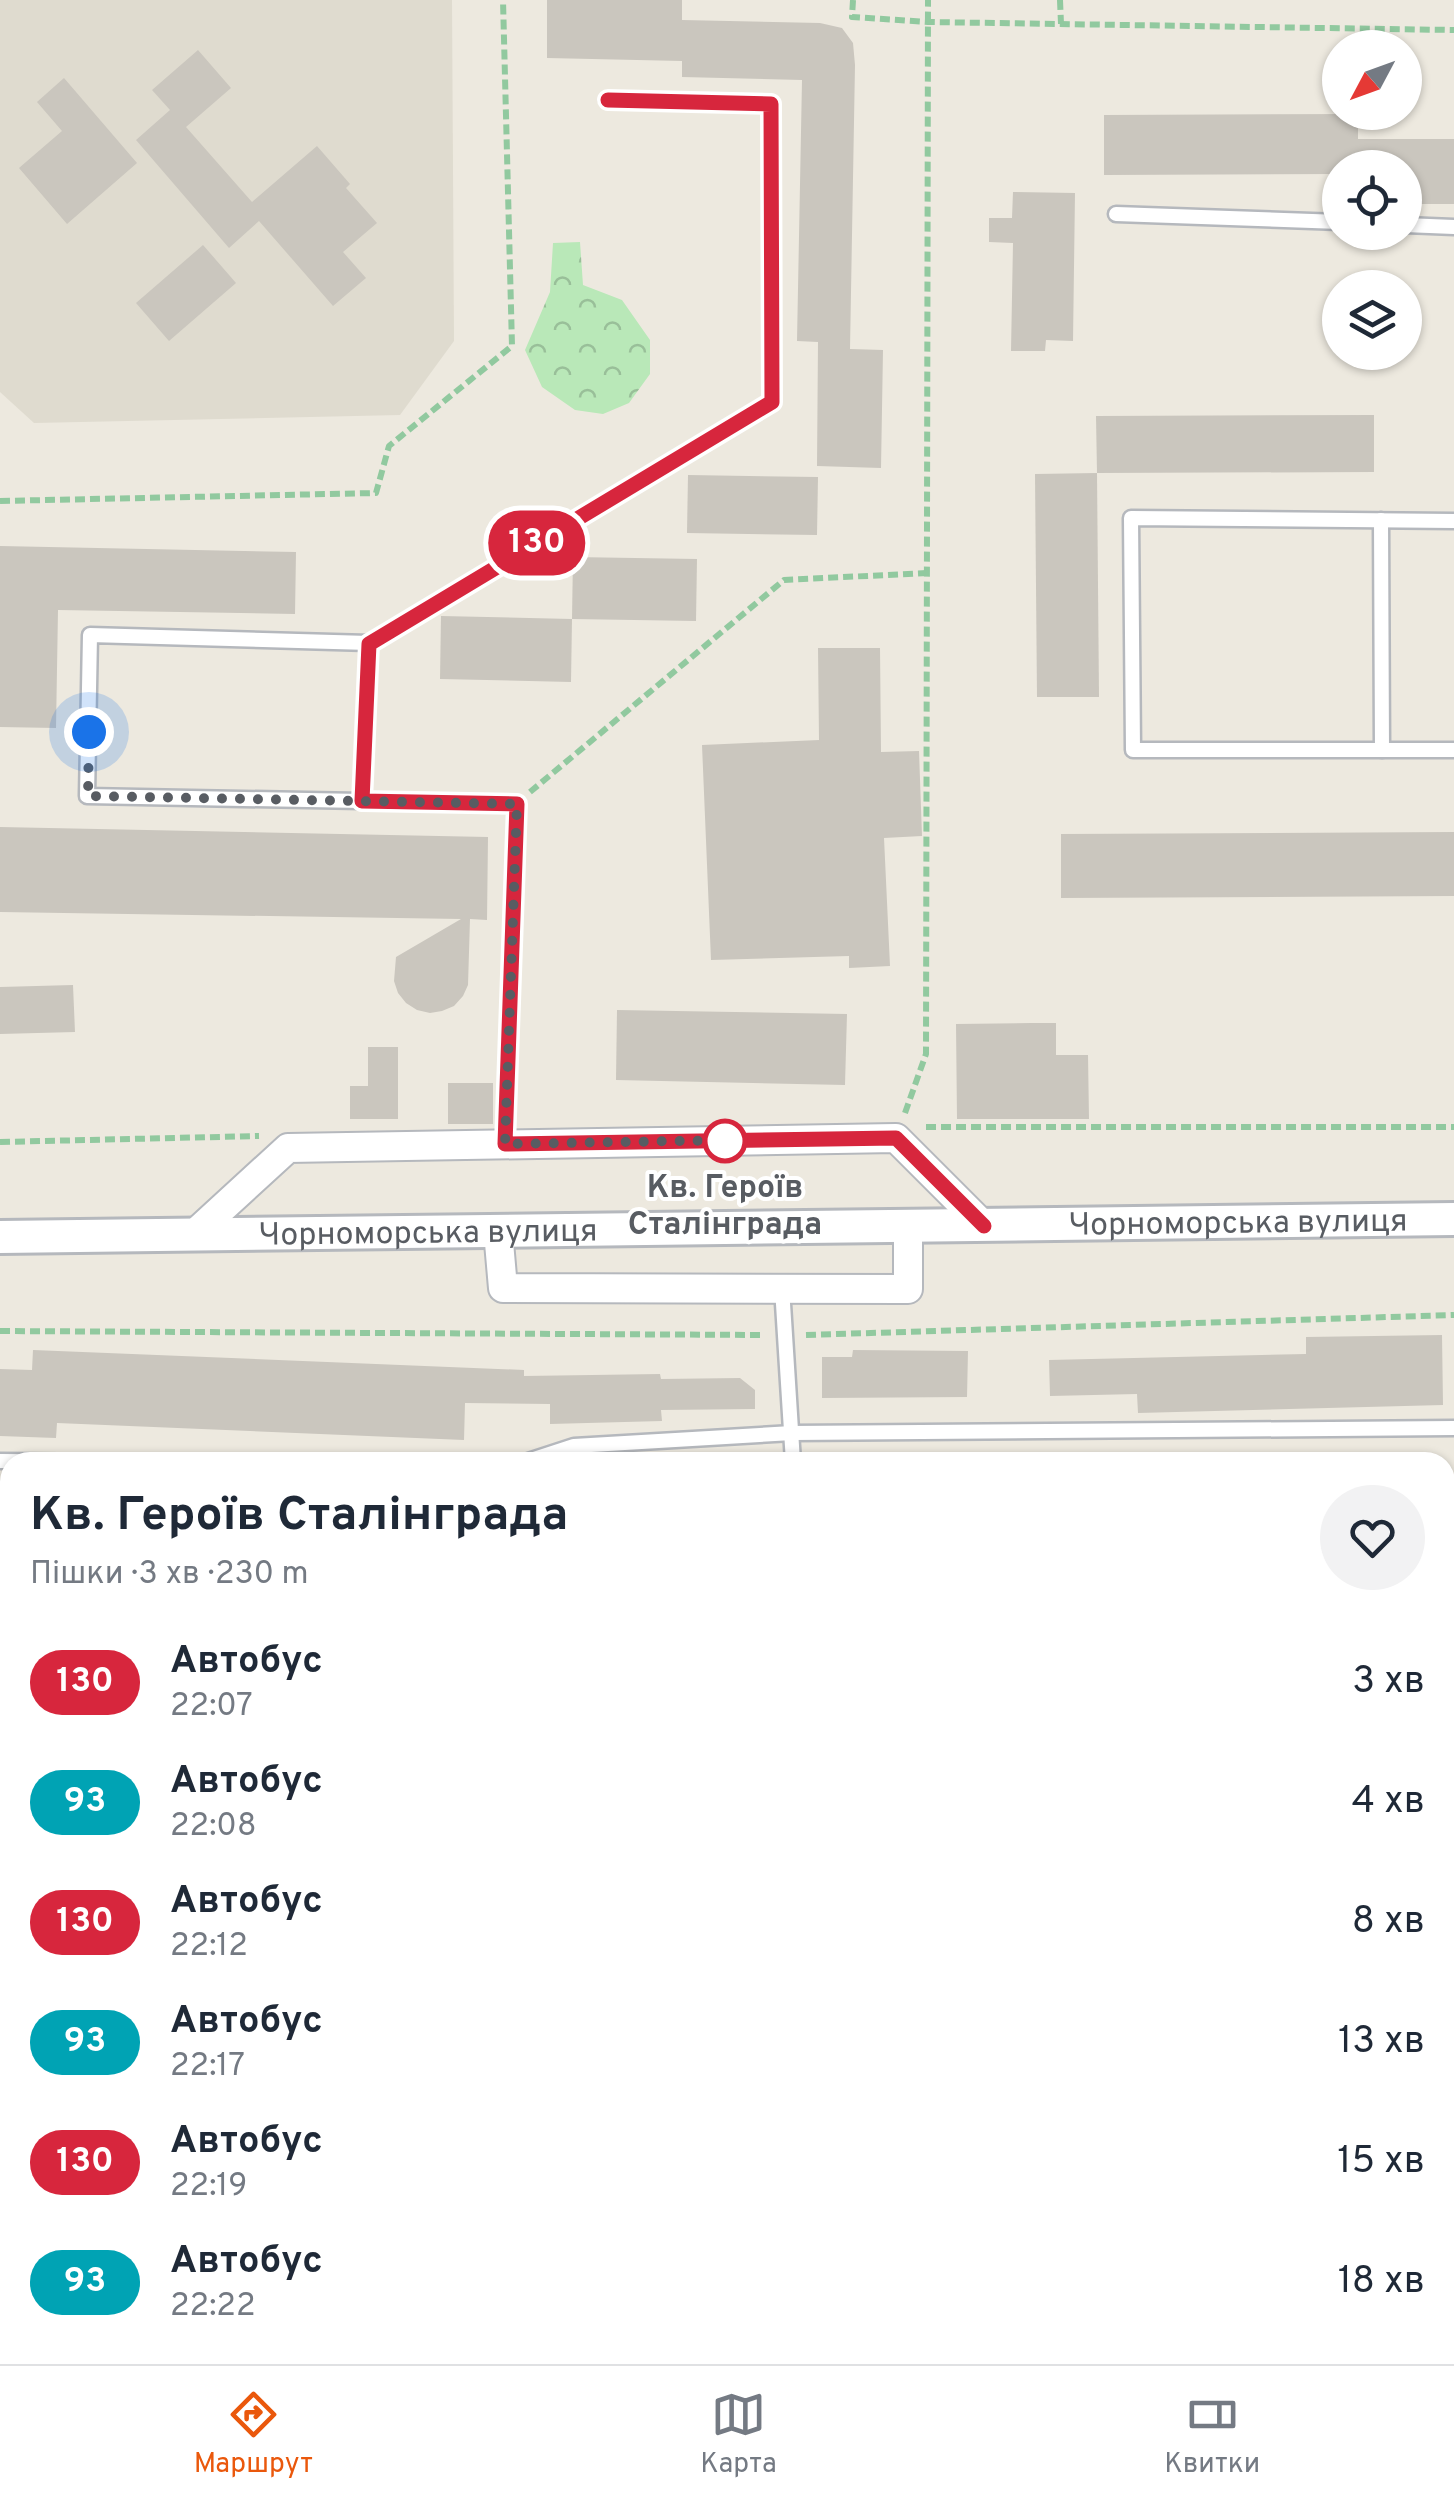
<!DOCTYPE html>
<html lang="uk">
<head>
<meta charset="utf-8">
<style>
  body { margin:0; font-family:Overpass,sans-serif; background:#f2f2f3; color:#1f2937; height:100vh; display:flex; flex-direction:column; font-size:38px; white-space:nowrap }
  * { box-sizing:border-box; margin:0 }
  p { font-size:32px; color:#747a83 }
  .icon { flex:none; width:55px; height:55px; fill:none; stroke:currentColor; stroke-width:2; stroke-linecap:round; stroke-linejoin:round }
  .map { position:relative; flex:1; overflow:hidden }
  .sheet { position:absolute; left:0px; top:1452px; width:1455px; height:912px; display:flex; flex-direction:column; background:#fff; border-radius:30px 30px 0 0; box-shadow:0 2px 8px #0004 }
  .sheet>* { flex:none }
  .badge { padding:0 20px; border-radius:32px; font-size:35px; line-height:65px }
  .needle { width:65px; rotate:229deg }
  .fabs { position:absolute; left:1322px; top:30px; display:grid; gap:20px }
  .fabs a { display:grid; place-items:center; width:100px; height:100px; border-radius:50%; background:#fff; box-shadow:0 2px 8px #0004; font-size:50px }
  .you { position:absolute; width:50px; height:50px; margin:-25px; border:8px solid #fff; border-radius:50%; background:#1a73e8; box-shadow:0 0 0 15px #1a73e833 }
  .map>.badge { position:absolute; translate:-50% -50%; box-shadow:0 0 0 5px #fff }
  .round { display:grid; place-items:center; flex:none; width:105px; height:105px; border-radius:52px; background:#f2f2f3 }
  .overview { display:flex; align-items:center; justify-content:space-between; height:170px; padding:0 30px }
  h1 { font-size:48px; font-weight:700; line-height:75px }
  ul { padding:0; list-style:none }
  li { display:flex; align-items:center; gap:30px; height:120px; padding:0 30px }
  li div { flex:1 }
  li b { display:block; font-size:38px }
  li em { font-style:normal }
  li .badge { min-width:110px; font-weight:700; text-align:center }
  .dock { display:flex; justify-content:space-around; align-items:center; height:140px; border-top:2px solid #e0e1e3; background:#fff; font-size:28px; color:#747a83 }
  .dock a { display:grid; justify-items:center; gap:5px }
  .dock .current { color:#ea580c }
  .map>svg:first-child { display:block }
  .education { fill:#dfdbcf }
  .park { fill:url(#park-crowns) }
  .building { fill:#cac6be }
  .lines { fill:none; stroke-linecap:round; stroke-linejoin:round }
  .service-casing { stroke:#b5b8bd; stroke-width:19 }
  .minor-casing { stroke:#b5b8bd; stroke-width:32 }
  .tertiary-casing { stroke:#b5b8bd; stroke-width:38 }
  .path { stroke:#91c99f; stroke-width:6; stroke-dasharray:10 5; stroke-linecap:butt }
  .service { stroke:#fff; stroke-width:14 }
  .minor { stroke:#fff; stroke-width:28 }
  .tertiary { stroke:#fff; stroke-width:32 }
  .line-casing { stroke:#fff; stroke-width:22 }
  .line { stroke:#d7263d; stroke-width:15 }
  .walk { stroke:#585c62; stroke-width:10; stroke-dasharray:0 18 }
  .stop-dot { fill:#fff; stroke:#d7263d; stroke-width:5 }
  .labels { text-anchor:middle; stroke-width:8; stroke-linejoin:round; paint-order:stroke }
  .stop-label { font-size:32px; font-weight:bold; fill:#585c62; stroke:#fff }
  .street-label { font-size:32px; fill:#585c62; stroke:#fff }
</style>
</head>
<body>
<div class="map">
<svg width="1454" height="2364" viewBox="0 0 1454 2364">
  <defs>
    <pattern id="park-crowns" width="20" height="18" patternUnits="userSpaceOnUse" patternTransform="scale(2.5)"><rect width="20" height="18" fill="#b9e8b8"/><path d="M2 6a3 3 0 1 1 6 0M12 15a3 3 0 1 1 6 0" fill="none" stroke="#99bf99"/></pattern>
  </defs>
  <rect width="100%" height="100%" fill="#ede9df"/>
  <polygon class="education" points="0,0 452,0 454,341 400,415 34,423 0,392"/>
  <polygon class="park" points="580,242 583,285 622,300 650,340 650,374 629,403 603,414 575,410 542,387 525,350 550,292 553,243"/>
  <g class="building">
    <polygon points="547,0 682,0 682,20 820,23 842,28 853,43 855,65 850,349 883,350 881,468 817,466 818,342 797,341 802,80 682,77 682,61 547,58"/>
    <polygon points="198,50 231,88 186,127 252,202 317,146 350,184 346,188 377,223 343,252 366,278 333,306 259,221 229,248 136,140 170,110 152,90"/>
    <polygon points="64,78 137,163 67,224 19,168 62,131 37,102"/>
    <polygon points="1358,114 1358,139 1454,139 1454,204 1405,204 1405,168 1340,168 1340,174 1104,175 1104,115"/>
    <polygon points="1013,192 1075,193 1073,341 1046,340 1045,351 1011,351 1013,243 989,242 989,218 1012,218"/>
    <polygon points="203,245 236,283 169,341 136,303"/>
    <polygon points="1374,415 1374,472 1097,473 1096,416"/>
    <polygon points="1097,473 1099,697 1037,697 1035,474"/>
    <polygon points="688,475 818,477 817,535 687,533"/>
    <polygon points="0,546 296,552 295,614 58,610 56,728 0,727"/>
    <polygon points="573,557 697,559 696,621 572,619"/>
    <polygon points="441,616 572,619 571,682 440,679"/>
    <polygon points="818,648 880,648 881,752 919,751 922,836 884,838 890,966 849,968 849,956 711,960 702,745 819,740"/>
    <polygon points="0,827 488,837 487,920 470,919 468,985 463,996 454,1006 442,1011 430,1013 417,1010 406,1003 398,993 394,981 396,957 461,919 0,912"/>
    <polygon points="1454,832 1454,896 1061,898 1061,834"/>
    <polygon points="73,985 75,1032 0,1034 0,987"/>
    <polygon points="617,1010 847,1014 845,1085 616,1080"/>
    <polygon points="1031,1023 1056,1023 1056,1055 1088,1055 1089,1119 957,1119 956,1024"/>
    <polygon points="368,1047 398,1047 398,1119 350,1119 350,1086 368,1086"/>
    <rect x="448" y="1083" width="45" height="41"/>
    <polygon points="1442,1335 1443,1405 1138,1413 1137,1394 1050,1396 1049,1360 1306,1354 1306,1337"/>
    <polygon points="33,1350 524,1370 524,1376 660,1374 661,1379 740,1378 755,1390 755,1409 661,1410 662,1421 550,1424 550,1404 465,1403 464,1440 57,1423 56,1438 0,1436 0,1369 32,1370"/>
    <polygon points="853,1350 968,1351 967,1397 822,1398 822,1357 852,1357"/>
  </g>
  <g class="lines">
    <defs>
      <g id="service">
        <polyline points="1116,214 1340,222"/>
        <polyline points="1405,225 1454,227"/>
        <polyline points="1381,520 1382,750"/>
        <polyline points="1454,521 1131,518 1133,750 1454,750"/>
        <polyline points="369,643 772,401 771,104 607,100"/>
        <polyline points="361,801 369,643 90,635 87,796 517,804 505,1144"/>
        <polyline points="782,1288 793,1462"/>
        <polyline points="0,1461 118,1462"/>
        <polyline points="525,1462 574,1446 792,1433 1454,1428"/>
        <polyline points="1445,1616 1449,1616 1454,1840"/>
        <polyline points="1445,1865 1454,1861"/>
        <polyline points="290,2364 291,2355"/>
      </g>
      <g id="minor">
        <polyline points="498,1231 503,1288 908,1289 908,1227"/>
        <polyline points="193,1235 288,1148 896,1138 984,1226"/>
      </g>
      <g id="tertiary">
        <path id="s1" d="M0,1237L1454,1219"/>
      </g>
    </defs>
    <use href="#service" class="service-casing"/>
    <use href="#minor" class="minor-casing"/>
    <use href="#tertiary" class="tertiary-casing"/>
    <g class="path">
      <polyline points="853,0 852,17 928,22 1454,30"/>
      <polyline points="1060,0 1061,24"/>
      <polyline points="0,501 376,493 389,446 512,346 503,0"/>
      <polyline points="530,792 784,580 927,573"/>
      <polyline points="905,1113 926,1054 928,0"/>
      <polyline points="926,1127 1454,1127"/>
      <polyline points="0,1142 259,1136"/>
      <polyline points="0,1331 764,1335"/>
      <polyline points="806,1335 1454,1315"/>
      <polyline points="0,1549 10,1549"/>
      <polyline points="0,1887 10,1887"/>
      <polyline points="0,2011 10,2011"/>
    </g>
    <use href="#service" class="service"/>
    <use href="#minor" class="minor"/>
    <use href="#tertiary" class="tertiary"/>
  </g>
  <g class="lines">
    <defs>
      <polyline id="line" points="608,100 771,104 772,402 369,644 362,801 517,804 505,1144 896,1138 984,1226"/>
    </defs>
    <use href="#line" class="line-casing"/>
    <use href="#line" class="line"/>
    <polyline class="walk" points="89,732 88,796 517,804 505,1144 740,1140 725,1141"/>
  </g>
  <circle class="stop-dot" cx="725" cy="1141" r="20"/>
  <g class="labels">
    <g class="stop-label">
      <text x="725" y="1197">Кв. Героїв<tspan x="725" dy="37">Сталінграда</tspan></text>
    </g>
    <g class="street-label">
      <text dy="11" stroke="none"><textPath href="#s1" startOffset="1238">Чорноморська вулиця</textPath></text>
      <text dy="11" stroke="none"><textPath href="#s1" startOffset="428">Чорноморська вулиця</textPath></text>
    </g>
  </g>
</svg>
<div class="fabs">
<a><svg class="needle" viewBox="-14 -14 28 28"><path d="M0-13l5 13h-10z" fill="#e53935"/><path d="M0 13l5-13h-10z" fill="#747a83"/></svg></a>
<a><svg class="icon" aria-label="locate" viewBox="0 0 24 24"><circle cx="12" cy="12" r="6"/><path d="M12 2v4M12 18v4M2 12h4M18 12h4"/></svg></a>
<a><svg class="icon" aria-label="layers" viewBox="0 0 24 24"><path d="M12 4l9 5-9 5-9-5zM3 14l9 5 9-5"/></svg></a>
</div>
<div class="you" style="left:89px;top:732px"></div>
<b class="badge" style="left:537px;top:543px;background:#d7263d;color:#fff">130</b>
<section class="sheet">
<div class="overview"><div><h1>Кв. Героїв Сталінграда</h1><p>Пішки · 3 хв · 230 m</p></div><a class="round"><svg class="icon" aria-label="heart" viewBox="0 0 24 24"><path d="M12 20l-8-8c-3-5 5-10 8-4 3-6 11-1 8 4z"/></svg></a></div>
<ul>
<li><span class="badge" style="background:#d7263d;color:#fff">130</span><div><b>Автобус</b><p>22:07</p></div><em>3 хв</em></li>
<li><span class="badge" style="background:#00a3b4;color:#fff">93</span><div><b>Автобус</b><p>22:08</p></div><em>4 хв</em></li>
<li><span class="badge" style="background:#d7263d;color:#fff">130</span><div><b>Автобус</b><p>22:12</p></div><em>8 хв</em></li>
<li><span class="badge" style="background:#00a3b4;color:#fff">93</span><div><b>Автобус</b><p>22:17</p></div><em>13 хв</em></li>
<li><span class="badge" style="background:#d7263d;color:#fff">130</span><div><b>Автобус</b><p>22:19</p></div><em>15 хв</em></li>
<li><span class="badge" style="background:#00a3b4;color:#fff">93</span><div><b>Автобус</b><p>22:22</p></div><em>18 хв</em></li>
</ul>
</section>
</div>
<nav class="dock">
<a class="current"><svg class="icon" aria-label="directions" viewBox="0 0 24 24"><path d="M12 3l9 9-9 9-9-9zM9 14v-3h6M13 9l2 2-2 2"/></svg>Маршрут</a>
<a><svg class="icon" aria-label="map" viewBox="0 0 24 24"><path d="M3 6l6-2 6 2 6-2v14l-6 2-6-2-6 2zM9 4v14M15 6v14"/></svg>Карта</a>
<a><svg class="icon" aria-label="tickets" viewBox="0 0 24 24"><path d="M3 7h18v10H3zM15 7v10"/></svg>Квитки</a>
</nav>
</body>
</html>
